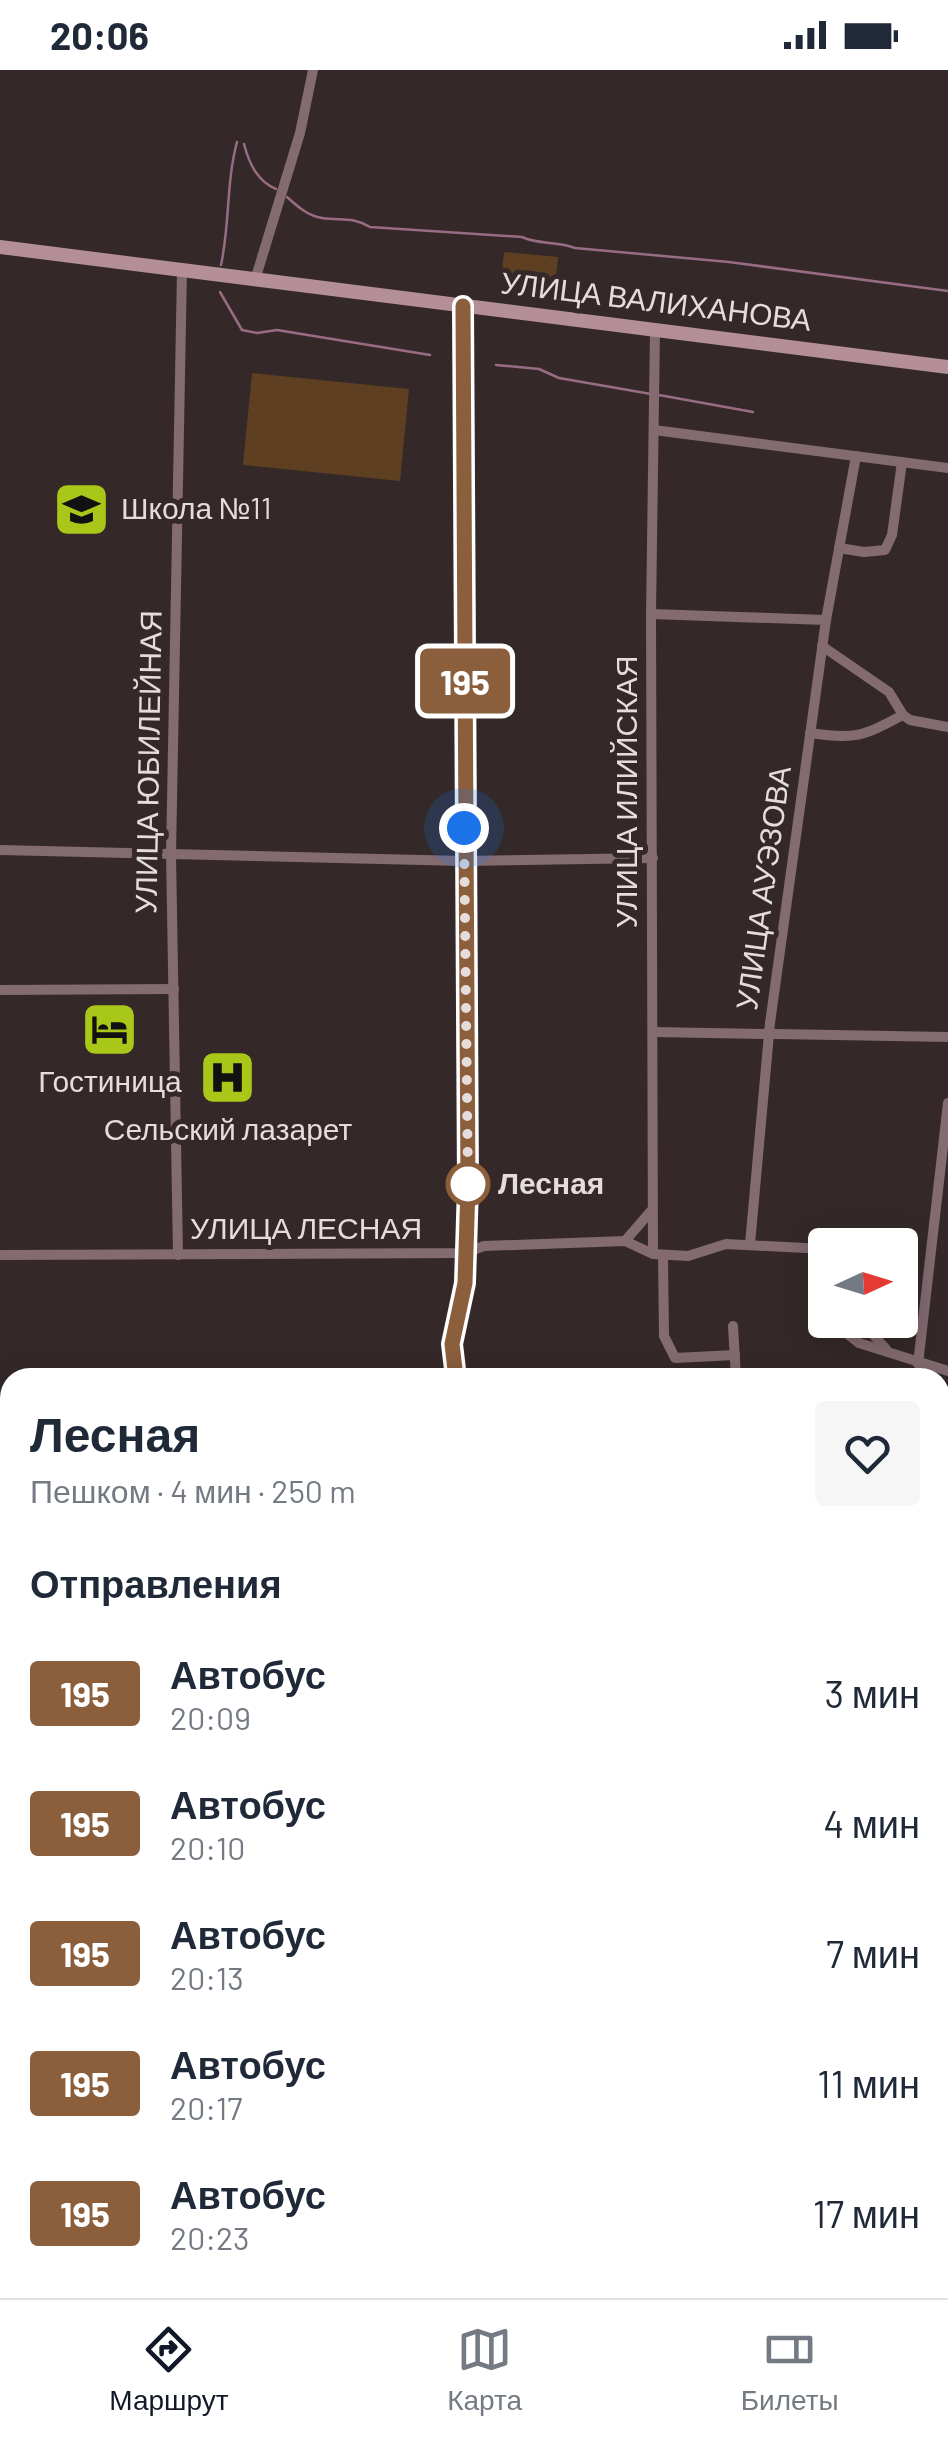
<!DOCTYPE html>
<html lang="ru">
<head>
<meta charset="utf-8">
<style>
  body { margin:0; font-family:Barlow,sans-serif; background:#f6f6f7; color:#1f2937; height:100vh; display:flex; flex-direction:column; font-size:38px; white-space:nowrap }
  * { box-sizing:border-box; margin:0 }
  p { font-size:32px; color:#747a83 }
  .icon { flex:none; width:55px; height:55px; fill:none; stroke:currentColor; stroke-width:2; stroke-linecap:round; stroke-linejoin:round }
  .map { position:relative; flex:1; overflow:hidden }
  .side { position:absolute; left:0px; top:1298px; width:950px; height:932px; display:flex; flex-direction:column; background:#fff; border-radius:30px 30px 0 0; box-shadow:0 5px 25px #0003 }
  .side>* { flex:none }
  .badge { padding:0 20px; border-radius:8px; font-size:35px; line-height:65px }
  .needle { width:65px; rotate:86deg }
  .buttons { position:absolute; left:808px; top:1158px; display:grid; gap:20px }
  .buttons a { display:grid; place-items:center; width:110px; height:110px; border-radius:10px; background:#fff; box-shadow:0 5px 25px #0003; font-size:50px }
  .you { position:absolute; width:50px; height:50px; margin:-25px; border:8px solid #fff; border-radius:50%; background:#1a73e8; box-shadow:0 0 0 15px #1a73e833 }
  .map>.badge { position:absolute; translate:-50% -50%; box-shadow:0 0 0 5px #fff }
  h2 { padding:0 30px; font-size:38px; line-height:90px }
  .round { display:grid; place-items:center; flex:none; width:105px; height:105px; border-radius:10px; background:#f6f6f7 }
  .overview { display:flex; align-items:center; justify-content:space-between; height:170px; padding:0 30px }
  h1 { font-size:48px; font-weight:600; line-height:75px }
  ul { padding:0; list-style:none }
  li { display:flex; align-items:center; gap:30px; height:130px; padding:0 30px }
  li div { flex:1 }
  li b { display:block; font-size:38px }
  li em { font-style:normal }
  li .badge { min-width:110px; font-weight:700; text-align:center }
  .status { display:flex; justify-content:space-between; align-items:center; height:70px; padding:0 50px; background:#fff; direction:ltr }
  .status svg { height:28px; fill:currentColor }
  .tab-bar { display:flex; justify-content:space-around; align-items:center; height:140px; border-top:2px solid #e0e1e3; background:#fff; font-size:28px; color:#747a83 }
  .tab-bar a { display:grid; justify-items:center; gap:5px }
  .tab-bar .current { color:#111827 }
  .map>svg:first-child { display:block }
  .garden { fill:#5e3f21 }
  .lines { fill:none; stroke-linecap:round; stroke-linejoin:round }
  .stream { stroke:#996c85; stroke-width:2.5 }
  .street { stroke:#836b70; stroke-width:10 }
  .secondary { stroke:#b48f97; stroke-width:14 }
  .rail-casing { stroke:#958c8b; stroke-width:6 }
  .rail { stroke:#342928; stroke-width:2.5; stroke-dasharray:8; stroke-linecap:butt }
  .line-casing { stroke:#fff; stroke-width:22 }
  .line { stroke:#8b5e3c; stroke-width:15 }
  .walk { stroke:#e4dddc; stroke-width:10; stroke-dasharray:0 18 }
  .stop-dot { fill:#fff; stroke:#8b5e3c; stroke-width:5 }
  .labels { text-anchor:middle; stroke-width:10; stroke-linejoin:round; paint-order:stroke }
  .street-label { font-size:30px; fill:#e4dddc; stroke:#342928 }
  .poi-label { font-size:30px; fill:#e4dddc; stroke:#342928 }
  .stop-label { font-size:30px; font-weight:bold; fill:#e4dddc; stroke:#342928; text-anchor:start }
</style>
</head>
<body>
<div class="status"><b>20:06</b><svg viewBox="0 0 49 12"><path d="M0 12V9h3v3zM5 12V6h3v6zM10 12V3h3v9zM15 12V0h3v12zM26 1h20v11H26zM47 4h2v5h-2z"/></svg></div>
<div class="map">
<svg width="948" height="2228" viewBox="0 0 948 2228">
  <rect width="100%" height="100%" fill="#342928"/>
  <g class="garden">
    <polygon points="504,182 558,187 555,216 501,211"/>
    <polygon points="252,303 409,319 400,411 243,395"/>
  </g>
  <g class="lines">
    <g class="stream">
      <path d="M244,74C249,93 257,111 276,119"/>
      <path d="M287,127C297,136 308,146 322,148C341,151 352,146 370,157L522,167C539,175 557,171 575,178L729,192L948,221"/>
      <path d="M221,195C230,154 226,113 237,72"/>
      <polyline points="220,222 242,260 257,263 277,260 430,285"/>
      <polyline points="496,295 539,299 559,308 651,324"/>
      <polyline points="659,325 753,342"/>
    </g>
    <g class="street">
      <polyline points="255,210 300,63 313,0"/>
      <polyline points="654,360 948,398"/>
      <polyline points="839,478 864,482 885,480 892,465 902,392"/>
      <polyline points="651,544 826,550 770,953 750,1174"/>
      <polyline points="826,550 856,386"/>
      <polyline points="822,576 889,622 903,645 910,650 948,657"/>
      <path d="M810,663C856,670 863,666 903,645"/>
      <polyline points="0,780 464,791 653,788"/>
      <polyline points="0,920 174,919"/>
      <polyline points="653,962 948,967"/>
      <polyline points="625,1171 651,1141"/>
      <polyline points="653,1184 651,544 655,260"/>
      <polyline points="0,1185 465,1183 484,1176 625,1171 653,1184 688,1186 726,1174 825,1179"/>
      <polyline points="178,1185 171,784 182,200"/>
      <polyline points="663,1186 664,1266 675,1288 735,1285"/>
      <polyline points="840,1250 840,1258 859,1273 948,1301"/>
      <polyline points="860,1250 886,1279"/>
      <polyline points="733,1256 736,1308"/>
      <polyline points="918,1294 948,1033"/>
      <polyline points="940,1705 948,1710"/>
      <polyline points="0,1868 10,1869"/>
      <polyline points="0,1936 10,1915"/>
      <polyline points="0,2028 10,2031"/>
      <polyline points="940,2086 948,2087"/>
      <polyline points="940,2165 948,2166"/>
      <polyline points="235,2220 245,2228"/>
      <polyline points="429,2228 436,2220"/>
      <polyline points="559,2228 572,2220"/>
    </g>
    <g class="secondary">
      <polyline points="0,177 948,297"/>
      <polyline points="455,1308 452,1273 465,1213 468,1116 463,235"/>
      <polyline points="939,2220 944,2228"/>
    </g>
    <defs>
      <g id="rail">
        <polyline points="0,1640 10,1643"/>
        <polyline points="0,1665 10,1667"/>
        <polyline points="940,1839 948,1841"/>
        <polyline points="940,1856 948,1857"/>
      </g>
    </defs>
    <use href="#rail" class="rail-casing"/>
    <use href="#rail" class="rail"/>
  </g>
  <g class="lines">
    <defs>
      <polyline id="line" points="456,1308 452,1274 465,1213 468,1116 463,236"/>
    </defs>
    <use href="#line" class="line-casing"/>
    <use href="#line" class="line"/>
    <polyline class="walk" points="464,758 468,1114"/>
  </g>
  <defs>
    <symbol id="school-square" viewBox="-11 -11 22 22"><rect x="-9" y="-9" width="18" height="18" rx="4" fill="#a9c719" stroke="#342928"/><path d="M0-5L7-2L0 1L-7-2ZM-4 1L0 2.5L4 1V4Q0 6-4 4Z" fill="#111"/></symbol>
    <symbol id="hotel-square" viewBox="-11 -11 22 22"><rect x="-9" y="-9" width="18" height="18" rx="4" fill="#a9c719" stroke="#342928"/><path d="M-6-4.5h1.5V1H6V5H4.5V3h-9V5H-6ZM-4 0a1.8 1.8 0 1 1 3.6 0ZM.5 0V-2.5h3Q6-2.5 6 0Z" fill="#111"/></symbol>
    <symbol id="hospital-square" viewBox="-11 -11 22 22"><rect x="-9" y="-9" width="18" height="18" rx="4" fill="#a9c719" stroke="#342928"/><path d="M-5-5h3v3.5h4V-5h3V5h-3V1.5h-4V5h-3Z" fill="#111"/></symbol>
  </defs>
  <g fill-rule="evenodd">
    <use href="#school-square" x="50" y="408" width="63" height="63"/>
    <use href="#hotel-square" x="78" y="928" width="63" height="63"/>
    <use href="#hospital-square" x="196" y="976" width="63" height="63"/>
  </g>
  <circle class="stop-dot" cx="468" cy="1114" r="20"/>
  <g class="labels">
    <g class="street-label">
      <text transform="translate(656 232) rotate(7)" y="10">УЛИЦА ВАЛИХАНОВА</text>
      <text transform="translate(149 692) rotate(-89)" y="10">УЛИЦА ЮБИЛЕЙНАЯ</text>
      <text transform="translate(627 722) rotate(-90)" y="10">УЛИЦА ИЛИЙСКАЯ</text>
      <text transform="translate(764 818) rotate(-82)" y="10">УЛИЦА АУЭЗОВА</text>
      <text x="306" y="1169">УЛИЦА ЛЕСНАЯ</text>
    </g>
    <g class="poi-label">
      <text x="121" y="449" text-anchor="start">Школа №11</text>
      <text x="110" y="1022">Гостиница</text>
      <text x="228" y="1070">Сельский лазарет</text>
    </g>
    <g class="stop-label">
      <text x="498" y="1124">Лесная</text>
    </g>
  </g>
</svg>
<div class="buttons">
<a><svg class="needle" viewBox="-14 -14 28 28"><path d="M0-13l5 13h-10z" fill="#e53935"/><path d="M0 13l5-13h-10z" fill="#747a83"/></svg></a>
</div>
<div class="you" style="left:464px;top:758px"></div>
<b class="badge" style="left:465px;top:611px;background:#8b5e3c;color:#fff">195</b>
<section class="side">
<div class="overview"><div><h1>Лесная</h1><p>Пешком · 4 мин · 250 m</p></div><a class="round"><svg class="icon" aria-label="heart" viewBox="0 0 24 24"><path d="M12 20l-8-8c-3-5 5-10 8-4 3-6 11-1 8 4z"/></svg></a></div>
<h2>Отправления</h2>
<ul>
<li><span class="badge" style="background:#8b5e3c;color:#fff">195</span><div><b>Автобус</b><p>20:09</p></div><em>3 мин</em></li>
<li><span class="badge" style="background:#8b5e3c;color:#fff">195</span><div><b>Автобус</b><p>20:10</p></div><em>4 мин</em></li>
<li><span class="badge" style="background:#8b5e3c;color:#fff">195</span><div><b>Автобус</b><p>20:13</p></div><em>7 мин</em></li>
<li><span class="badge" style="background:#8b5e3c;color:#fff">195</span><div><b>Автобус</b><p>20:17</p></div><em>11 мин</em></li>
<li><span class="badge" style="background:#8b5e3c;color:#fff">195</span><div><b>Автобус</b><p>20:23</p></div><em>17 мин</em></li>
</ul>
</section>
</div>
<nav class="tab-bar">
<a class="current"><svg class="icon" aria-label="directions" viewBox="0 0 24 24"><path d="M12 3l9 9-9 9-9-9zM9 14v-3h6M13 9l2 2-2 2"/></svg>Маршрут</a>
<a><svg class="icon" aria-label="map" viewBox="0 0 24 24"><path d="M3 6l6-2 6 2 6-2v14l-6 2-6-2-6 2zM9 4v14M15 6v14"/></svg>Карта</a>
<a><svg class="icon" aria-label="tickets" viewBox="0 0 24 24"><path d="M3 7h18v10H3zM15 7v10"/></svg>Билеты</a>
</nav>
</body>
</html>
